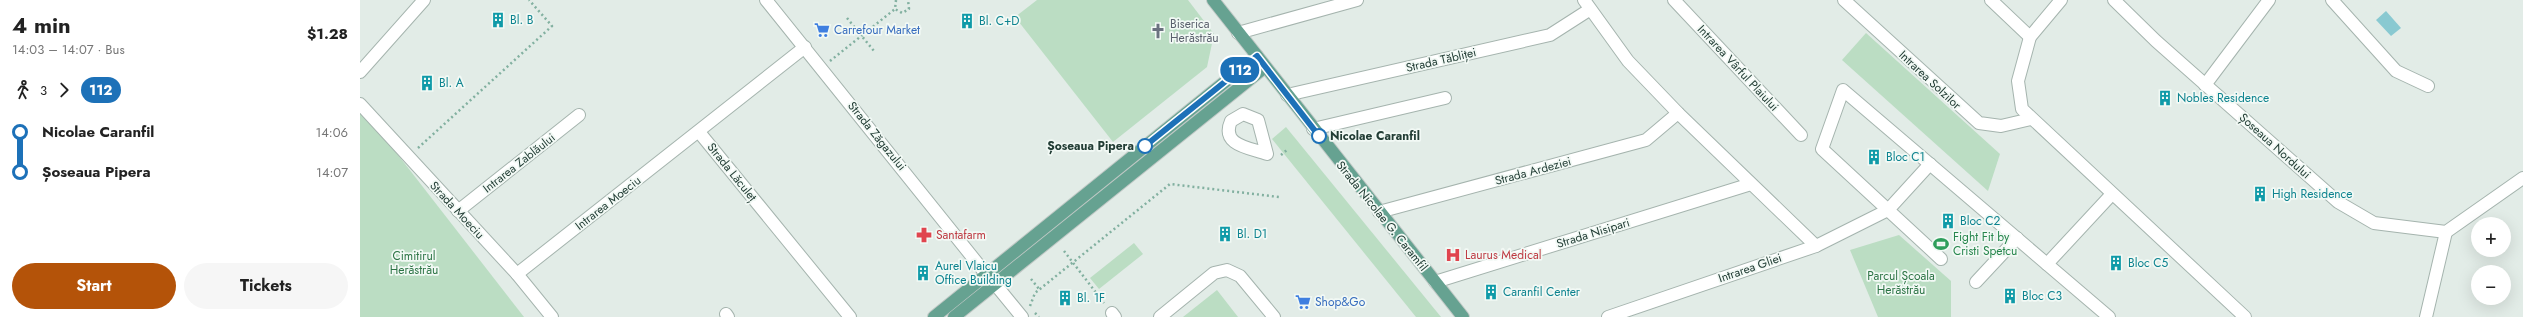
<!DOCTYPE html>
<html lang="en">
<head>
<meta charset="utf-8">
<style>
  body { margin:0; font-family:Jost,sans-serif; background:#f6f6f6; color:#222; height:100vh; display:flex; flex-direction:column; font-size:15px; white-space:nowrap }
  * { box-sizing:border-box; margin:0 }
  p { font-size:13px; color:#767676 }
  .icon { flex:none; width:22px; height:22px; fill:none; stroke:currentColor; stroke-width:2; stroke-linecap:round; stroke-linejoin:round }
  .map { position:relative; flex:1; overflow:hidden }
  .side { display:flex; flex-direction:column; background:#fff; width:360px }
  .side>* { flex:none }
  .badge { padding:0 8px; border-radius:13px; font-size:14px; line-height:26px }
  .tools { position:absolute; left:2111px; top:217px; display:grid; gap:8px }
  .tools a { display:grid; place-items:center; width:40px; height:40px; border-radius:50%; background:#fff; box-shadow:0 4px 16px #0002; font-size:20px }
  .map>.badge { position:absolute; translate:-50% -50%; box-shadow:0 0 0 2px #fff }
  .legs { display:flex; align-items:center; gap:6px; height:44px; padding:0 12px; font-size:13px }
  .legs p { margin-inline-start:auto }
  .headline { display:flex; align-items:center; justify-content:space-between; height:68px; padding:0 12px }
  h1 { font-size:22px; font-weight:700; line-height:30px }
  .cta { display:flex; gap:8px; margin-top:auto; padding:8px 12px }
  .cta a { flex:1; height:46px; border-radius:24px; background:#b45309; color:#fff; font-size:16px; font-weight:700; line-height:46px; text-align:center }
  .cta a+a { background:#f6f6f6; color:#222 }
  ul { padding:0 12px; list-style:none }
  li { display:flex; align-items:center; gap:14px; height:40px; font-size:15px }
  li i { display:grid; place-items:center; width:6px; height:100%; margin:0 5px; background:currentColor }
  li i::after { content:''; width:10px; height:10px; margin:-5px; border:3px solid; border-radius:50%; background:#fff }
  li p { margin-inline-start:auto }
  li:first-child i { background:linear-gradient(#0000 50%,currentColor 0) }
  li:last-child i { background:linear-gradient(currentColor 50%,#0000 0) }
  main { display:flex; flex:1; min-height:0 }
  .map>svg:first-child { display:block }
  .green { fill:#bbddc3 }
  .water { fill:#89c9d1 }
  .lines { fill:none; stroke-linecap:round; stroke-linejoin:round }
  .minor-casing { stroke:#a5b4ae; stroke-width:14 }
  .major-casing { stroke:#c1c9c6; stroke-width:14 }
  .path { stroke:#82b0a0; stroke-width:2.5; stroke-dasharray:2 3; stroke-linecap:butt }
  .minor { stroke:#fff; stroke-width:12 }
  .major { stroke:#66a291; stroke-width:12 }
  .line-1-casing { stroke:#fff; stroke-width:9 }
  .line-1 { stroke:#1d71b8; stroke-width:6 }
  .stop-1-dot { fill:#fff; stroke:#1d71b8; stroke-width:2 }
  .labels { text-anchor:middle; stroke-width:3.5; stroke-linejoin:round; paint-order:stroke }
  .culture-label { font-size:12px; fill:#0d838f; stroke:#f2f9f5; text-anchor:start }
  .worship-label { font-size:12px; fill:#5b616d; stroke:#f2f9f5; text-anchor:start }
  .shop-label { font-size:12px; fill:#366cbe; stroke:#f2f9f5; text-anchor:start }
  .street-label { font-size:12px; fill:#223d35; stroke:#f2f9f5 }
  .stop-label { font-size:12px; font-weight:bold; fill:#223d35; stroke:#f2f9f5; text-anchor:start }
  .health-label { font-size:12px; fill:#be3a42; stroke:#f2f9f5; text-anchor:start }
  .leisure-label { font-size:12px; fill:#27864d; stroke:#f2f9f5; text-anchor:start }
  .park-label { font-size:12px; fill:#2c7445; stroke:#f2f9f5 }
</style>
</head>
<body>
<main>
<section class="side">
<div class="headline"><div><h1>4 min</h1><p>14:03 – 14:07 · Bus</p></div><b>$1.28</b></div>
<div class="legs"><svg class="icon" aria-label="walk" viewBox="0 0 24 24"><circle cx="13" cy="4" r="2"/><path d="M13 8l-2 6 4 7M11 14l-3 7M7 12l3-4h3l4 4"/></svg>3<svg class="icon" aria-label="forward" viewBox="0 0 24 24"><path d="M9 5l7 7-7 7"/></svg><b class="badge" style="background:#1d71b8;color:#fff">112</b></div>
<ul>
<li><i style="color:#1d71b8"></i><b>Nicolae Caranfil</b><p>14:06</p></li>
<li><i style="color:#1d71b8"></i><b>Șoseaua Pipera</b><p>14:07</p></li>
</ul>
<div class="cta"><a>Start</a><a>Tickets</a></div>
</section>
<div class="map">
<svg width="2163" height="317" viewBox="0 0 2163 317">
  <rect width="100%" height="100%" fill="#e2ece7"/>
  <g class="green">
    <polygon points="677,0 828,0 854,34 847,67 753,142 655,17"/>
    <polygon points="1506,33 1640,154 1628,191 1482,60"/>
    <polygon points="0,106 164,317 0,317"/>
    <polygon points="926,127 1081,317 1056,317 912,139"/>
    <polygon points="1539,235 1591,281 1591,317 1518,317 1490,250"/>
    <polygon points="774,243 783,254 739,289 730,278"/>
    <polygon points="857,290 878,317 823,317"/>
  </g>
  <polygon class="water" points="2026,11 2041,28 2031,36 2016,20"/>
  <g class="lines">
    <defs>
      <g id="minor">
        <polyline points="406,0 626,274"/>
        <polyline points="1224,0 1268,61 1318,113 1456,246"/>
        <polyline points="1314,0 1441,135"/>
        <polyline points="1484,0 1619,123 1641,126 1671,119"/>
        <polyline points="1631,0 1670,37"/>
        <polyline points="1701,0 1670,37 1658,81 1662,109 1885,317"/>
        <polyline points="1754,0 1796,41 1978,202 2014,223 2086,232 2163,178"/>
        <polyline points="1972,0 2036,71 2068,86"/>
        <polyline points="878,33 997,0"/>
        <polyline points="0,72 64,0"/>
        <polyline points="1845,85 1909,0"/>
        <polyline points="927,95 1190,35 1229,10"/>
        <polyline points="0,104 157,274 192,317"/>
        <path d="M883,114L898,120L907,154C891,148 860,146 871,121Z"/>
        <polyline points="953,129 1085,98"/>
        <polyline points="339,132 490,317"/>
        <polyline points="98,211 219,115"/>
        <polyline points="1019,212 1286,140 1318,113"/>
        <polyline points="1581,259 1462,149 1483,90 1749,317"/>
        <polyline points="1687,264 1752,194"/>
        <polyline points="157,274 445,47"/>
        <polyline points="1075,282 1391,184"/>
        <polyline points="1616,282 1657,238"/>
        <polyline points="635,284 662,317"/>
        <polyline points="752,313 755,317"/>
        <polyline points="366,314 368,317"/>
        <polyline points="800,317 854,273 867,270 880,276 914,317"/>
        <polyline points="1248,317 1456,246 1528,210 1570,164"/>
        <polyline points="2066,317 2086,232"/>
      </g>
      <g id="major">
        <polyline points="853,0 1103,317"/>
        <polyline points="574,317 897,56"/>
        <polyline points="594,317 905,67"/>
      </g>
    </defs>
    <use href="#minor" class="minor-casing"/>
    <use href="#major" class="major-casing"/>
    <g class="path">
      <polyline points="536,0 535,9 542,13 549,9 548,0"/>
      <polyline points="487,18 514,51"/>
      <polyline points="470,61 535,9"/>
      <polyline points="58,148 192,26 169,0"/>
      <polyline points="921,155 928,149"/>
      <polyline points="704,251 744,303"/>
      <polyline points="671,279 679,289"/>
      <polyline points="670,306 675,293 810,184 919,197"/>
      <polyline points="675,313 679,317"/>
    </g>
    <use href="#minor" class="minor"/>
    <use href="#major" class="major"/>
  </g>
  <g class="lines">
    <defs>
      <polyline id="line-1" points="785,146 897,56 959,136"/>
    </defs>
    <use href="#line-1" class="line-1-casing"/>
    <use href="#line-1" class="line-1"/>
  </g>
  <defs>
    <symbol id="building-bare" viewBox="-9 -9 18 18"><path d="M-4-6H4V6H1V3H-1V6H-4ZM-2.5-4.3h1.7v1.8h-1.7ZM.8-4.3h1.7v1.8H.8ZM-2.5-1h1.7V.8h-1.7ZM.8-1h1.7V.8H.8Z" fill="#0f9aa8" stroke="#f2f9f5" stroke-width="2.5" paint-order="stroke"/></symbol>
    <symbol id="supermarket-bare" viewBox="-9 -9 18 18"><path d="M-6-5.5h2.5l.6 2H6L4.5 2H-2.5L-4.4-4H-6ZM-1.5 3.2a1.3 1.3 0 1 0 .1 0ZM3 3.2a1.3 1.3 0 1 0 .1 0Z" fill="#3f7fe0" stroke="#f2f9f5" stroke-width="2.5" paint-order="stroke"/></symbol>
    <symbol id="church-bare" viewBox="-9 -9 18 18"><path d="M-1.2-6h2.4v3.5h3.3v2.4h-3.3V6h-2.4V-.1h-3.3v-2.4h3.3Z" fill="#6b7280" stroke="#f2f9f5" stroke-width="2.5" paint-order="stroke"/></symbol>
    <symbol id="pharmacy-bare" viewBox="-9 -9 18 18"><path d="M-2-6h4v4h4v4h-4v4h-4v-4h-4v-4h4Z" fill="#e0444e" stroke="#f2f9f5" stroke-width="2.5" paint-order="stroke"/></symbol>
    <symbol id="stadium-bare" viewBox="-9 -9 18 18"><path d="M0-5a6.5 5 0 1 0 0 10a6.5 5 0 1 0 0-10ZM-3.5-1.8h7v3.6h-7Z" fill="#2e9e5b" stroke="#f2f9f5" stroke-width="2.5" paint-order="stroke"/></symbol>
    <symbol id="hospital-bare" viewBox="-9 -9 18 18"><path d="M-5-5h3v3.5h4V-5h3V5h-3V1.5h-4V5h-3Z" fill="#e0444e" stroke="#f2f9f5" stroke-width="2.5" paint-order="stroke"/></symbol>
  </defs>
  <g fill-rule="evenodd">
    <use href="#building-bare" x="127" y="9" width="22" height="22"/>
    <use href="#building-bare" x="596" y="10" width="22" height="22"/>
    <use href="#supermarket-bare" x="451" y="19" width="22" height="22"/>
    <use href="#church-bare" x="787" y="20" width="22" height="22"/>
    <use href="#building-bare" x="56" y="72" width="22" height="22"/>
    <use href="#building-bare" x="1794" y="87" width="22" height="22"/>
    <use href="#building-bare" x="1503" y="146" width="22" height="22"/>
    <use href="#building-bare" x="1889" y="183" width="22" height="22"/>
    <use href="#building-bare" x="1577" y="210" width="22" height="22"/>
    <use href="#building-bare" x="854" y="223" width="22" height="22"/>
    <use href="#pharmacy-bare" x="553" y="224" width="22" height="22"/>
    <use href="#stadium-bare" x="1570" y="233" width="22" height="22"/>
    <use href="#hospital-bare" x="1082" y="244" width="22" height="22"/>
    <use href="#building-bare" x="1745" y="252" width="22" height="22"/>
    <use href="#building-bare" x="552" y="262" width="22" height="22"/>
    <use href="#building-bare" x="1120" y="281" width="22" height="22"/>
    <use href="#building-bare" x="1639" y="285" width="22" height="22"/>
    <use href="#building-bare" x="694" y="287" width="22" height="22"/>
    <use href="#supermarket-bare" x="932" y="291" width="22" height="22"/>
  </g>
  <g class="stop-1-dot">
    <circle cx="959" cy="136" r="7"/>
    <circle cx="785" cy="146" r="7"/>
  </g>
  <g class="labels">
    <g class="culture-label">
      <text x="150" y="24">Bl. B</text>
      <text x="619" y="25">Bl. C+D</text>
      <text x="79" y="87">Bl. A</text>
      <text x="1817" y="102">Nobles Residence</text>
      <text x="1526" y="161">Bloc C1</text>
      <text x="1912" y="198">High Residence</text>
      <text x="1600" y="225">Bloc C2</text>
      <text x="877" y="238">Bl. D1</text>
      <text x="1768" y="267">Bloc C5</text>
      <text x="575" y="270">Aurel Vlaicu<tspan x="575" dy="14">Office Building</tspan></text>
      <text x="1143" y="296">Caranfil Center</text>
      <text x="1662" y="300">Bloc C3</text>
      <text x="717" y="302">Bl. 1F</text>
    </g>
    <g class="worship-label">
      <text x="810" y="28">Biserica<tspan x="810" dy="14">Herăstrău</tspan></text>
    </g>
    <g class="shop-label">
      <text x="474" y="34">Carrefour Market</text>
      <text x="955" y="306">Shop&amp;Go</text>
    </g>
    <g class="street-label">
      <text transform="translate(1081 60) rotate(-13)" y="4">Strada Tăbliței</text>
      <text transform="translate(1378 68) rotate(47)" y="4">Intrarea Vârful Plaiului</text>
      <text transform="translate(1570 80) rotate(43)" y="4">Intrarea Solzilor</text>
      <text transform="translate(517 136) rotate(51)" y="4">Strada Zăgazului</text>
      <text transform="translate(1915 146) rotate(42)" y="4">Șoseaua Nordului</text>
      <text transform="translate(159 163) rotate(-38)" y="4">Intrarea Zablăului</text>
      <text transform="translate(1173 171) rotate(-15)" y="4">Strada Ardeziei</text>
      <text transform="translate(372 172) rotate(51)" y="4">Strada Lăculeț</text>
      <text transform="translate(248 203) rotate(-38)" y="4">Intrarea Moeciu</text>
      <text transform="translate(97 210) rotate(47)" y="4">Strada Moeciu</text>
      <text transform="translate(1022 216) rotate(51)" y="4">Strada Nicolae G. Caramfil</text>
      <text transform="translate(1233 233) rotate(-17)" y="4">Strada Nisipari</text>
      <text transform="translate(1390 268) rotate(-19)" y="4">Intrarea Gliei</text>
    </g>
    <g class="stop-label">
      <text x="970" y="140">Nicolae Caranfil</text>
      <text x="774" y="150" text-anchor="end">Șoseaua Pipera</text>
    </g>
    <g class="health-label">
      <text x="576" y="239">Santafarm</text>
      <text x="1105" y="259">Laurus Medical</text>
    </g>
    <g class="leisure-label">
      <text x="1593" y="241">Fight Fit by<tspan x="1593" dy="14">Cristi Spetcu</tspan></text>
    </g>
    <g class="park-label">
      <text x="54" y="260">Cimitirul<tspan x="54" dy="14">Herăstrău</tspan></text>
      <text x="1541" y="280">Parcul Școala<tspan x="1541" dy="14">Herăstrău</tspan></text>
    </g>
  </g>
</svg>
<div class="tools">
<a>+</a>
<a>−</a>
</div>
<b class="badge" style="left:880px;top:70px;background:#1d71b8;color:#fff">112</b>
</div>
</main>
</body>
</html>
